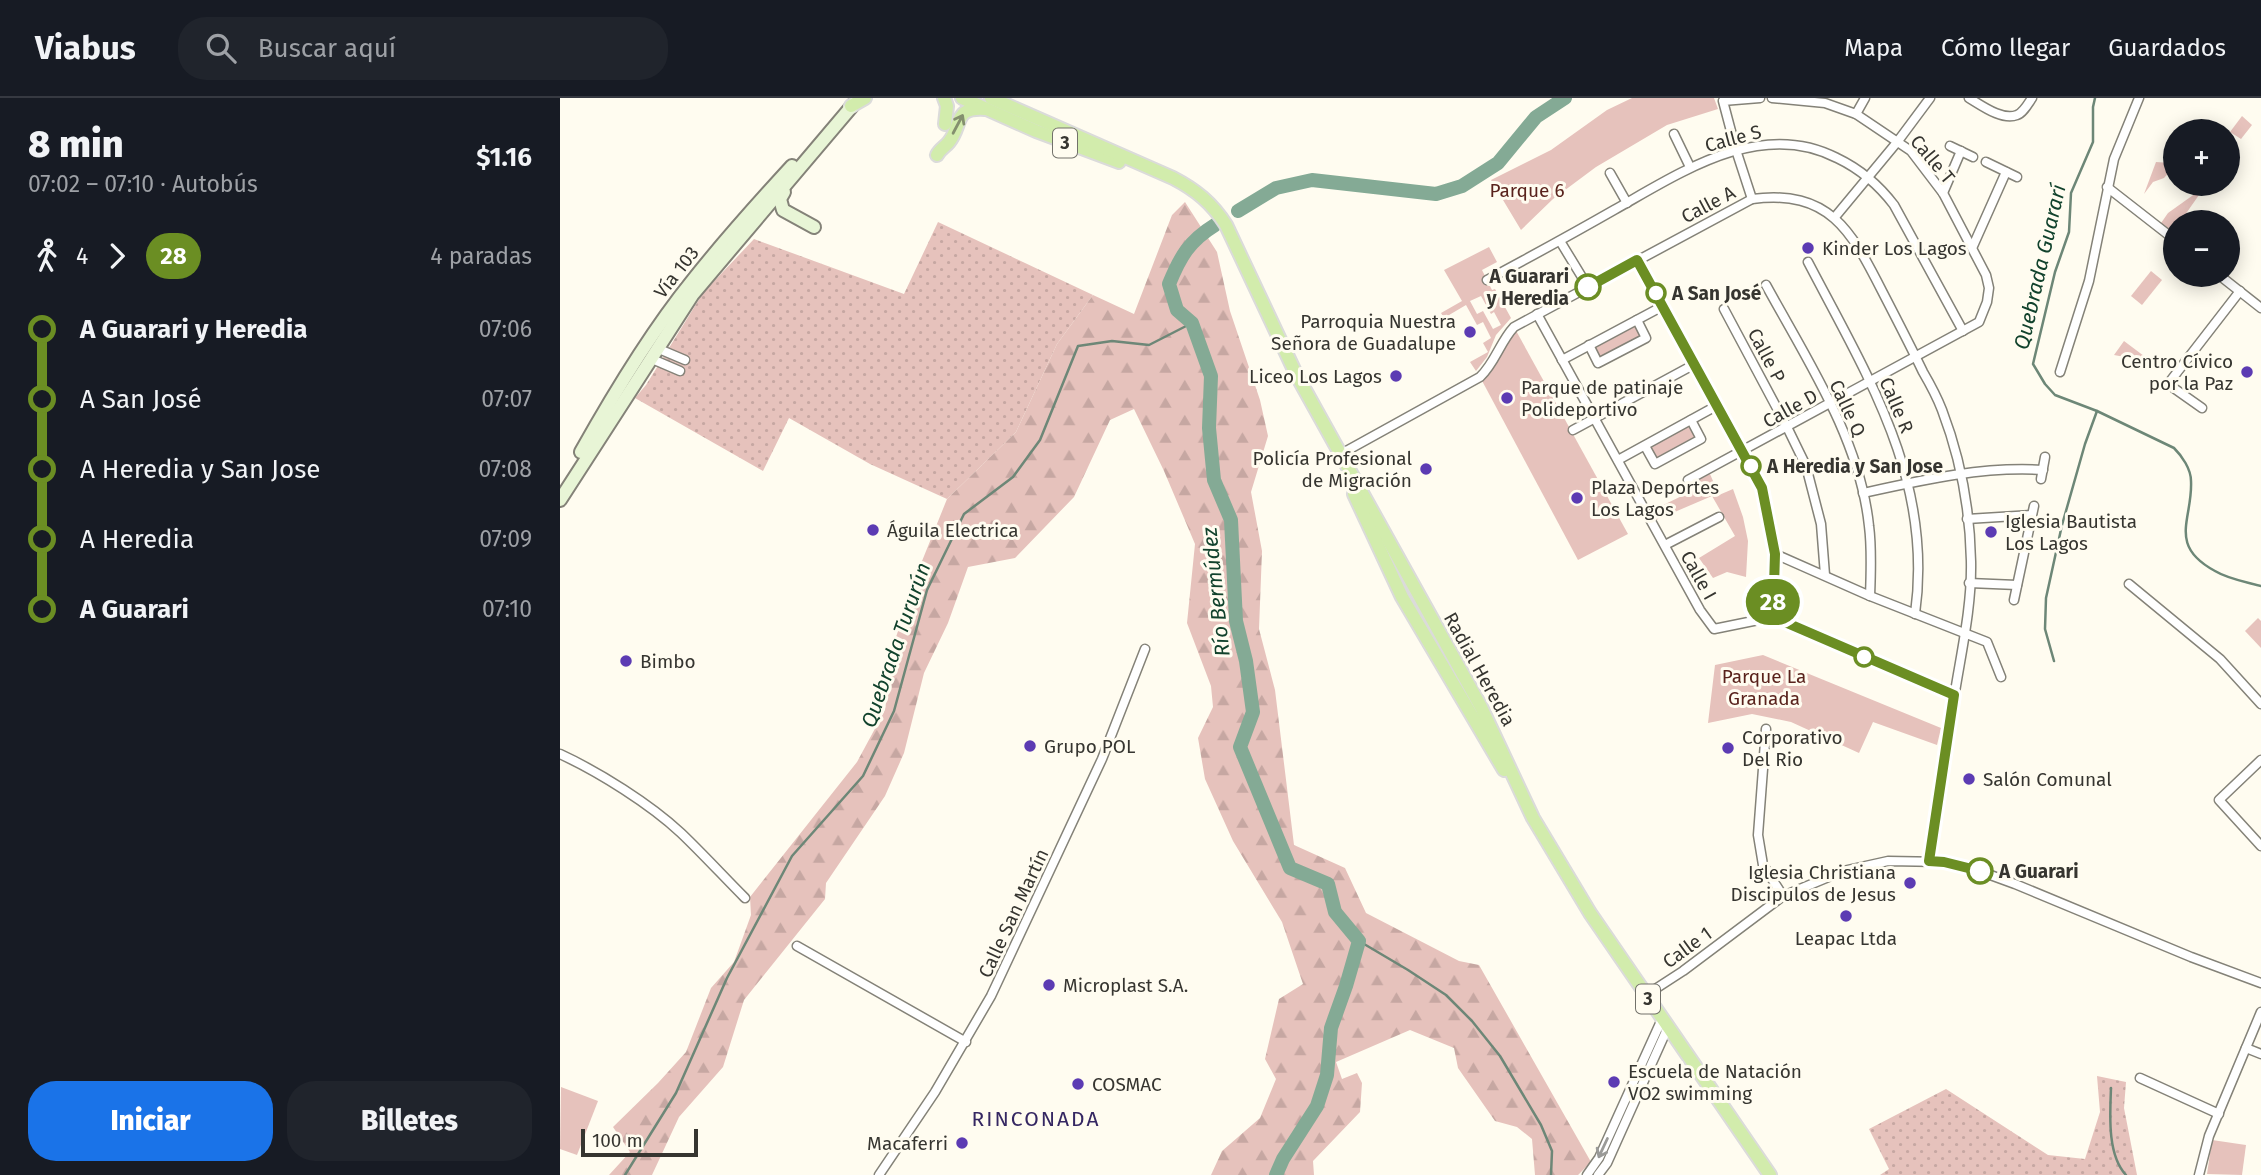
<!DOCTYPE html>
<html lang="es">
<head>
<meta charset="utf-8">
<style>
  body { margin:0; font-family:"Fira Sans",sans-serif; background:#20242c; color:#f1f3f6; height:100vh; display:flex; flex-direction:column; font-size:26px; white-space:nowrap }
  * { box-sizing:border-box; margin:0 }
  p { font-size:23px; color:#9ea1a6 }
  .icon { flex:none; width:38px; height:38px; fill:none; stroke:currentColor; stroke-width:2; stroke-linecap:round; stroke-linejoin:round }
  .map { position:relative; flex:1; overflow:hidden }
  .sheet { display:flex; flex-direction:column; background:#171b24; width:560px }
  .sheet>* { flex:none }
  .badge { padding:0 14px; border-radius:23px; font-size:24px; line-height:46px }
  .buttons { position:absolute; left:1603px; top:21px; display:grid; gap:14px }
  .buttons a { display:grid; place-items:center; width:77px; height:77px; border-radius:50%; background:#171b24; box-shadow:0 4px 18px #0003; font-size:35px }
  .scale { position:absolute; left:21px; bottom:18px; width:117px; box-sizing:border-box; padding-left:7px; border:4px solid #363530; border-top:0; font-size:19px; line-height:24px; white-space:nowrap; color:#363530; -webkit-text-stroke:5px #fffcf0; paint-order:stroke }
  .map>.badge { position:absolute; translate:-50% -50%; box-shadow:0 0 0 4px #fff }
  .legs { display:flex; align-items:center; gap:10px; height:77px; padding:0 28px; font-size:23px }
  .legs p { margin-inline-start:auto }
  .summary { display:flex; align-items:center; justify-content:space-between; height:119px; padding:0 28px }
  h1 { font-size:38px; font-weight:800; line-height:52px }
  .primary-button { display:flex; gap:14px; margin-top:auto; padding:14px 28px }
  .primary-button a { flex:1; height:80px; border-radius:28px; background:#1a73e8; color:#fff; font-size:28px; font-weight:800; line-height:80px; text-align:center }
  .primary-button a+a { background:#20242c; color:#f1f3f6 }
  ul { padding:0 28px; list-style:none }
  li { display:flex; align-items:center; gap:24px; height:70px; font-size:26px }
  li i { display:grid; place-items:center; width:10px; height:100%; margin:0 9px; background:currentColor }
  li i::after { content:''; width:18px; height:18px; margin:-9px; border:5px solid; border-radius:50%; background:#171b24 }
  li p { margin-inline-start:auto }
  li:first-child i { background:linear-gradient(#0000 50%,currentColor 0) }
  li:last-child i { background:linear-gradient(currentColor 50%,#0000 0) }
  header { display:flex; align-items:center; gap:42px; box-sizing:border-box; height:98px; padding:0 35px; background:#171b24; border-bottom:2px solid #363941 }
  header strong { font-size:33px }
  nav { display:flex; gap:38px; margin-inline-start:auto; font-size:24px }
  .search { width:490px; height:63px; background:#20242c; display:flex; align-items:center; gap:18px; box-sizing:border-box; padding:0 24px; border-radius:28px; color:#9ea1a6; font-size:26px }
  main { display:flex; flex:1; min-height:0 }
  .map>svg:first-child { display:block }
  .grass { fill:url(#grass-dots) }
  .forest { fill:url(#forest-firs) }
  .green { fill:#e6c2bc; fill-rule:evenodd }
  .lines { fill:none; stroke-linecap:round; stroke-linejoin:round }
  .stream { stroke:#6d8777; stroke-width:2.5 }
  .river { stroke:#84aa95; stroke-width:14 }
  .street-casing { stroke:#848278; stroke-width:11 }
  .secondary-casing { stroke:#848278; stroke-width:16 }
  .primary-casing { stroke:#dbdbda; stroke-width:16 }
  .street { stroke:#fff; stroke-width:8 }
  .secondary { stroke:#e8f5d6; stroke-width:12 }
  .primary { stroke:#d2ecac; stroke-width:12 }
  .oneway { stroke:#84906e }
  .oneway2 { stroke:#9a9a98 }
  .line-1-casing { stroke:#fff; stroke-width:16 }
  .line-1 { stroke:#6b8e23; stroke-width:10 }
  .poi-dot { fill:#5c3bb3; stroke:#fffcf0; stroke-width:2.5 }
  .stop-1-dot { fill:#fff; stroke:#6b8e23; stroke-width:3.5 }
  .labels { text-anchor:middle; stroke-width:6; stroke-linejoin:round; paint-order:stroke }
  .shield { fill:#fffcf0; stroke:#72716a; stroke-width:2 }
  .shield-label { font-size:18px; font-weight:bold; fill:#363530 }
  .street-label { font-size:19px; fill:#363530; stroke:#fffcf0 }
  .park-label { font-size:19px; fill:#59221c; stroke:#fffcf0 }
  .poi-label { font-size:19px; fill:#363530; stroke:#fffcf0; text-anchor:start }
  .stop-label { font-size:19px; font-weight:bold; fill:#363530; stroke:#fffcf0; text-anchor:start }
  .water-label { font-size:21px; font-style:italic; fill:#11422c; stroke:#fffcf0 }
  .neighbourhood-label { font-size:21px; letter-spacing:2px; fill:#352762; stroke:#fffcf0 }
</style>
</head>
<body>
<header>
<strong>Viabus</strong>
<div class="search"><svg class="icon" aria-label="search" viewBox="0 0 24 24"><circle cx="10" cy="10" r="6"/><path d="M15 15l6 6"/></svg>Buscar aquí</div>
<nav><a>Mapa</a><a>Cómo llegar</a><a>Guardados</a></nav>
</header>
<main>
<section class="sheet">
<div class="summary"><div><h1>8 min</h1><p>07:02 – 07:10 · Autobús</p></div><b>$1.16</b></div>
<div class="legs"><svg class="icon" aria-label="walk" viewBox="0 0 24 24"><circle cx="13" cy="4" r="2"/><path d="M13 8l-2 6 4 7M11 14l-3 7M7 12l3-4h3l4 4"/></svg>4<svg class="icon" aria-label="forward" viewBox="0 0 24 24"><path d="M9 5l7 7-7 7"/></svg><b class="badge" style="background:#6b8e23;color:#fff">28</b><p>4 paradas</p></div>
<ul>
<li><i style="color:#6b8e23"></i><b>A Guarari y Heredia</b><p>07:06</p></li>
<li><i style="color:#6b8e23"></i><span>A San José</span><p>07:07</p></li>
<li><i style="color:#6b8e23"></i><span>A Heredia y San Jose</span><p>07:08</p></li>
<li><i style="color:#6b8e23"></i><span>A Heredia</span><p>07:09</p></li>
<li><i style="color:#6b8e23"></i><b>A Guarari</b><p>07:10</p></li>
</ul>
<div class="primary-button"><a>Iniciar</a><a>Billetes</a></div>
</section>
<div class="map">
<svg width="1701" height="1077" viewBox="0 0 1701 1077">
  <defs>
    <pattern id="grass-dots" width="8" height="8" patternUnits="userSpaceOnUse" patternTransform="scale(1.75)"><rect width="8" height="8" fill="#e6c2bc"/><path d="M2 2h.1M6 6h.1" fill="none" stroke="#c6a7a2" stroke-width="1.8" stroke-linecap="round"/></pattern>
    <pattern id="forest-firs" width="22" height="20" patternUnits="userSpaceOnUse" patternTransform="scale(1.75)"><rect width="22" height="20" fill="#e6c2bc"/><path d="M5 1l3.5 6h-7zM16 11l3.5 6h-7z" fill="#c6a7a2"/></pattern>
  </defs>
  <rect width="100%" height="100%" fill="#fffcf0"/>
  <g class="grass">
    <polygon points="378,124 533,197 497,246 456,334 387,401 310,366 229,320 203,373 75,300 86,287 143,195 194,141 344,196"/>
    <polygon points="1537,978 1566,984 1564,1010 1577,1077 1320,1077 1329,1071 1309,1031 1386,991 1488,1057 1525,1061 1540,1014"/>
  </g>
  <polygon class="forest" points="625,104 657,154 670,213 700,302 708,338 691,394 702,453 699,531 715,592 734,747 785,770 806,815 899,863 919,867 1031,1064 1018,1077 975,1077 972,1041 957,1029 935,1023 898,970 894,950 850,932 776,964 782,981 797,975 802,985 800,1014 753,1063 754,1077 651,1077 662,1053 700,1020 716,981 705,961 719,901 743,886 722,824 673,743 645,681 638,640 653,609 651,588 627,525 635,446 604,373 574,311 550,322 514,399 455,460 408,469 388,525 364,575 344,655 325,698 266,785 265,801 184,902 163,969 119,1019 92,1077 49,1077 70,1054 53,1029 98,985 126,954 151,890 174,864 191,817 190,799 297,664 325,612 334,545 358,473 387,401 456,334 497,246 533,197 574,216 612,117"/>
  <g class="green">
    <polygon points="1072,0 1154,0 1158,11 1107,27 1036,69 993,101 961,132 931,82 991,52 1047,12"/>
    <polygon points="1682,18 1692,27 1681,41 1670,34"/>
    <polygon points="1596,64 1611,65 1612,71 1604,80 1593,84 1584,96"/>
    <polygon points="1636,95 1639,97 1620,124 1615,124 1615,130 1611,136 1599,128 1608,115"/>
    <path d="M929,149L937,164L922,172L932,192L935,191L951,220L936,237L927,259L916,273L910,264L928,254L923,245L931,240L923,224L917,227L906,207L884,220L881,215L902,203L884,172ZM921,198L931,216L934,214L941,227L933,231L923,213L917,216L910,203Z"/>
    <polygon points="1591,173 1602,182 1582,207 1571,198"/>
    <polygon points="1075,228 1082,240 1041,261 1035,249"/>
    <polygon points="954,229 1068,436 1018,462 920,279"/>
    <polygon points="1564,243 1584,258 1578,265 1570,260 1554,257"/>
    <polygon points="1131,322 1139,341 1096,363 1087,347"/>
    <polygon points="1150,376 1159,397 1173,391 1183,419 1188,443 1186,479 1167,474 1153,480 1139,460 1175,438 1152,398 1096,422 1091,413 1134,392 1131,385"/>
    <polygon points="1698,520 1701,523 1701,550 1685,533"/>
    <polygon points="1203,557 1381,630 1377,647 1313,624 1299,655 1231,624 1192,616 1148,625 1155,567"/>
    <polygon points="1,989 38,1003 17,1057 0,1051"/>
    <polygon points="1652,1042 1686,1047 1682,1077 1647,1076"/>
  </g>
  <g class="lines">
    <g class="stream">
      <path d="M1535,0L1533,9V44L1511,95L1509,134L1495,174L1473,266L1485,286L1495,297L1537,313L1614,350C1622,358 1631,371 1631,383C1633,421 1607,447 1655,473C1668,481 1686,484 1701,488"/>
      <polyline points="1494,563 1485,531 1486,500 1502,427 1525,346 1537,313"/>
      <polyline points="799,843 848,872 886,897 912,923 940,958 981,1027 992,1053 991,1077"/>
      <path d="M1551,990C1550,1016 1547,1057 1566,1077"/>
      <polyline points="65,1077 116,995 167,880 232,758 303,678 334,613 367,492 404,416 453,379 480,342 518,248 552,243 589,247 632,225"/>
    </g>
    <g class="river">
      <polyline points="678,113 716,90 752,82 876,96 902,88 938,65 976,19 1005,0"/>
      <path d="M655,127C629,143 620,159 609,186L617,212L632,225L651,278L649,330L654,382L671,422L676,523L686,563L693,614L680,649L730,770L768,786L775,814L799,843L786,888L771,930L767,977L757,1008L723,1061L716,1077"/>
    </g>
    <defs>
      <g id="street">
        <path d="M1409,0C1421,7 1442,23 1457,17C1463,15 1468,6 1472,0"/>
        <polyline points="1296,16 1305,0"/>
        <polyline points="1114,36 1130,69"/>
        <polyline points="1390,48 1413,59"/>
        <polyline points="1426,64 1457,79"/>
        <polyline points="1050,75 1067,105"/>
        <polyline points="1547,89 1615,142"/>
        <polyline points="1383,95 1401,53"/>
        <polyline points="1192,101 1176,52 1163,3 1200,0"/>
        <polyline points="1275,119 1338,43 1370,0"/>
        <polyline points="1000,143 1028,189"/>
        <polyline points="1413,148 1446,74"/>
        <polyline points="1077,162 1202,390 1215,456 1213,519"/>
        <path d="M1248,164C1307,277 1374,382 1355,516"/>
        <polyline points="1659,177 1701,210"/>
        <path d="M927,182C970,159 1012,136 1054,112C1120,75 1200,20 1277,60C1300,71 1318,86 1334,107L1403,233"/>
        <path d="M1206,187C1247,262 1300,341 1309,428C1312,451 1311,474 1310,498"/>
        <polyline points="1164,211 1227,329 1246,368 1261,426 1265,477"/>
        <polyline points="977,216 1140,512 1154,531 1213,519 1394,597"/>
        <polyline points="1029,247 1038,265 1086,240 1077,222"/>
        <polyline points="99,251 125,262"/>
        <polyline points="92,261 120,273"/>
        <polyline points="1002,262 1103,208"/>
        <polyline points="1500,274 1529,183 1554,61 1579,0"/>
        <polyline points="1642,310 1608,286 1680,193"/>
        <polyline points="1013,332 1135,266"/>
        <polyline points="1085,348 1095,366 1141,341 1131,322"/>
        <path d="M779,357L920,279C935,265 940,244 954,229L1192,101C1269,91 1291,132 1322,193C1336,220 1350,247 1363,274C1370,286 1377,299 1382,312C1400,359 1410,412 1411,463C1412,509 1401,555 1394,600C1385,654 1377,709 1369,763"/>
        <polyline points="1058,362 1158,307"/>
        <polyline points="1481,381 1485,359"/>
        <polyline points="1128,382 1419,224 1427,204 1429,190 1426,177 1383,95 1351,53 1296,16 1265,5 1212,0"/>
        <path d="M1303,395C1362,382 1423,368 1483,372"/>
        <polyline points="1407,421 1472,417"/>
        <polyline points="1105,447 1159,419"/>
        <polyline points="1215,456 1310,498 1427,544 1441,579"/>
        <polyline points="1409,485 1457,487"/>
        <polyline points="1569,486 1660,561 1701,606"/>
        <polyline points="1454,502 1474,408"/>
        <polyline points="1206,631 1198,737 1203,767 1223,798"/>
        <path d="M0,656C39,674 90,706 121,735C143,756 164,779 185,800"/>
        <polyline points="1701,662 1659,702 1701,748"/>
        <polyline points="237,848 406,944"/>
        <polyline points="1086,897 1123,873 1223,798 1283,773 1328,763 1384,764 1414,771 1455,786 1631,859 1701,885"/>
        <polyline points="1686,950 1701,956"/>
        <polyline points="1580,980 1659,1016"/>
        <polyline points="319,1077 375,994 431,898 542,661 585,551"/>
        <polyline points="1027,1077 1039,1060 1102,921"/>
        <polyline points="1038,1077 1047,1065 1108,929"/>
        <polyline points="1639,1077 1649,1038 1701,914"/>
      </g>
      <g id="secondary">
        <polyline points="224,94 220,101 223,112 254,129"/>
        <path d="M21,354C54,295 90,235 133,182C164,143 198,105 232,68"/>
        <polyline points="0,402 133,196 298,1"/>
      </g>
      <g id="primary">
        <polyline points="384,0 387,8 385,26"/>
        <polyline points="402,0 476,33 559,64"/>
        <path d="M431,0L613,80C636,92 652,105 666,127L736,276L921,609L973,720L1030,815L1210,1077"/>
        <polyline points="291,8 305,0"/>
        <path d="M377,57C380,51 385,49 389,44C403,26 393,9 425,11"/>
        <polyline points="794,396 842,499 944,672"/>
      </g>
    </defs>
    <use href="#street" class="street-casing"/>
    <use href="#secondary" class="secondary-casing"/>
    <use href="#primary" class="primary-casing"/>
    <use href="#street" class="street"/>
    <use href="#secondary" class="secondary"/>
    <use href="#primary" class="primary"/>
  </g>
  <defs><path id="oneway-shaft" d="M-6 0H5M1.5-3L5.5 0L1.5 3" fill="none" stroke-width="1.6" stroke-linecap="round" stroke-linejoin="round" transform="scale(1.75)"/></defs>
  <use class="oneway" href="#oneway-shaft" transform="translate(398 26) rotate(-62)"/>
  <use class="oneway2" href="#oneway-shaft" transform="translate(1043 1050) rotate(115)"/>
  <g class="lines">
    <defs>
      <polyline id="line-1" points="1028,189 1077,162 1202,390 1215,456 1213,519 1394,597 1369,763 1384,764 1420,773"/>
    </defs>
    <use href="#line-1" class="line-1-casing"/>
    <use href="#line-1" class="line-1"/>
  </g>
  <g class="poi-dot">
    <circle cx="1248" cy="150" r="7"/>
    <circle cx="910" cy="234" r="7"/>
    <circle cx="1687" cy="274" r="7"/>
    <circle cx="836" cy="278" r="7"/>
    <circle cx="947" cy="300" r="7"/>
    <circle cx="866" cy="371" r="7"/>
    <circle cx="1017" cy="400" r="7"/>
    <circle cx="313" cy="432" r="7"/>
    <circle cx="1431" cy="434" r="7"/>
    <circle cx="66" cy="563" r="7"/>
    <circle cx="470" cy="648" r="7"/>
    <circle cx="1168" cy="650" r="7"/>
    <circle cx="1409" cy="681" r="7"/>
    <circle cx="1350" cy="785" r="7"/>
    <circle cx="1286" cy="818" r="7"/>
    <circle cx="489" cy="887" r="7"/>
    <circle cx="1054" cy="984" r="7"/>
    <circle cx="518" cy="986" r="7"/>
    <circle cx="402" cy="1045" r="7"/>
  </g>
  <g class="stop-1-dot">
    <circle cx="1028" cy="189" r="12"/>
    <circle cx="1096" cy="195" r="9"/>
    <circle cx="1191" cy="368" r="9"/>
    <circle cx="1304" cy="559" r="9"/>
    <circle cx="1420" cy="773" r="12"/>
  </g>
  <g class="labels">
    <g class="shield">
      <rect x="493" y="30.5" width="24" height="29" rx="5"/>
      <rect x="1076" y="886.5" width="24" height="29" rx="5"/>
    </g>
    <g class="shield-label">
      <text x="505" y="51">3</text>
      <text x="1088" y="907">3</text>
    </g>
    <g class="street-label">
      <text transform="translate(1173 40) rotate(-15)" y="7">Calle S</text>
      <text transform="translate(1373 61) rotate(50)" y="7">Calle T</text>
      <text transform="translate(1148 106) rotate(-28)" y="7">Calle A</text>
      <text transform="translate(116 174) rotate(-52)" y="7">Vía 103</text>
      <text transform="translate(1207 257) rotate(62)" y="7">Calle P</text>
      <text transform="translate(1337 307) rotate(67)" y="7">Calle R</text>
      <text transform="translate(1230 310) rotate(-29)" y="7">Calle D</text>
      <text transform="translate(1288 310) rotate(65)" y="7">Calle Q</text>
      <text transform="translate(1139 477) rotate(61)" y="7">Calle I</text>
      <text transform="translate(920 571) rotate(61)" y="7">Radial Heredia</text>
      <text transform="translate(453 815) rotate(-65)" y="7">Calle San Martín</text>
      <text transform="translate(1127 849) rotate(-36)" y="7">Calle 1</text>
    </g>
    <g class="park-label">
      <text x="967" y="99">Parque 6</text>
      <text x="1204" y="585">Parque La<tspan x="1204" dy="22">Granada</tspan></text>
    </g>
    <g class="poi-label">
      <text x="1262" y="157">Kinder Los Lagos</text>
      <text x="896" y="230" text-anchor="end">Parroquia Nuestra<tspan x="896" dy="22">Señora de Guadalupe</tspan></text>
      <text x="1673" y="270" text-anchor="end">Centro Cívico<tspan x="1673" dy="22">por la Paz</tspan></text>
      <text x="822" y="285" text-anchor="end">Liceo Los Lagos</text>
      <text x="961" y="296">Parque de patinaje<tspan x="961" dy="22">Polideportivo</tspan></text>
      <text x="852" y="367" text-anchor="end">Policía Profesional<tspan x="852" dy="22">de Migración</tspan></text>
      <text x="1031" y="396">Plaza Deportes<tspan x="1031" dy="22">Los Lagos</tspan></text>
      <text x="1445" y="430">Iglesia Bautista<tspan x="1445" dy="22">Los Lagos</tspan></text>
      <text x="327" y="439">Águila Electrica</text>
      <text x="80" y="570">Bimbo</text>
      <text x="1182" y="646">Corporativo<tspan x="1182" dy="22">Del Rio</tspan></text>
      <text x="484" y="655">Grupo POL</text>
      <text x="1423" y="688">Salón Comunal</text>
      <text x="1336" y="781" text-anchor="end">Iglesia Christiana<tspan x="1336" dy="22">Discipulos de Jesus</tspan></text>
      <text x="1286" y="847" text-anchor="middle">Leapac Ltda</text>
      <text x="503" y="894">Microplast S.A.</text>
      <text x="1068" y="980">Escuela de Natación<tspan x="1068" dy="22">VO2 swimming</tspan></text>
      <text x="532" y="993">COSMAC</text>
      <text x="388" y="1052" text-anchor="end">Macaferri</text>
    </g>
    <g class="stop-label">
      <text x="1009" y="185" text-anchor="end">A Guarari<tspan x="1009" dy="22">y Heredia</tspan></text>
      <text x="1112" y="202">A San José</text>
      <text x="1207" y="375">A Heredia y San Jose</text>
      <text x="1439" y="780">A Guarari</text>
    </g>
    <g class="water-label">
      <text transform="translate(1480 169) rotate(-77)" y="7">Quebrada Guararí</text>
      <text transform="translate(656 494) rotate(-96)" y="7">Río Bermúdez</text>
      <text transform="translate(336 547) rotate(-71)" y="7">Quebrada Tururún</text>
    </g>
    <g class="neighbourhood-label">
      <text x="476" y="1028">RINCONADA</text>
    </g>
  </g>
</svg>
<div class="buttons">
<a>+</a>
<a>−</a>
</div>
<div class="scale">100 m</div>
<b class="badge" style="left:1213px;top:504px;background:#6b8e23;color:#fff">28</b>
</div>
</main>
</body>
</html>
